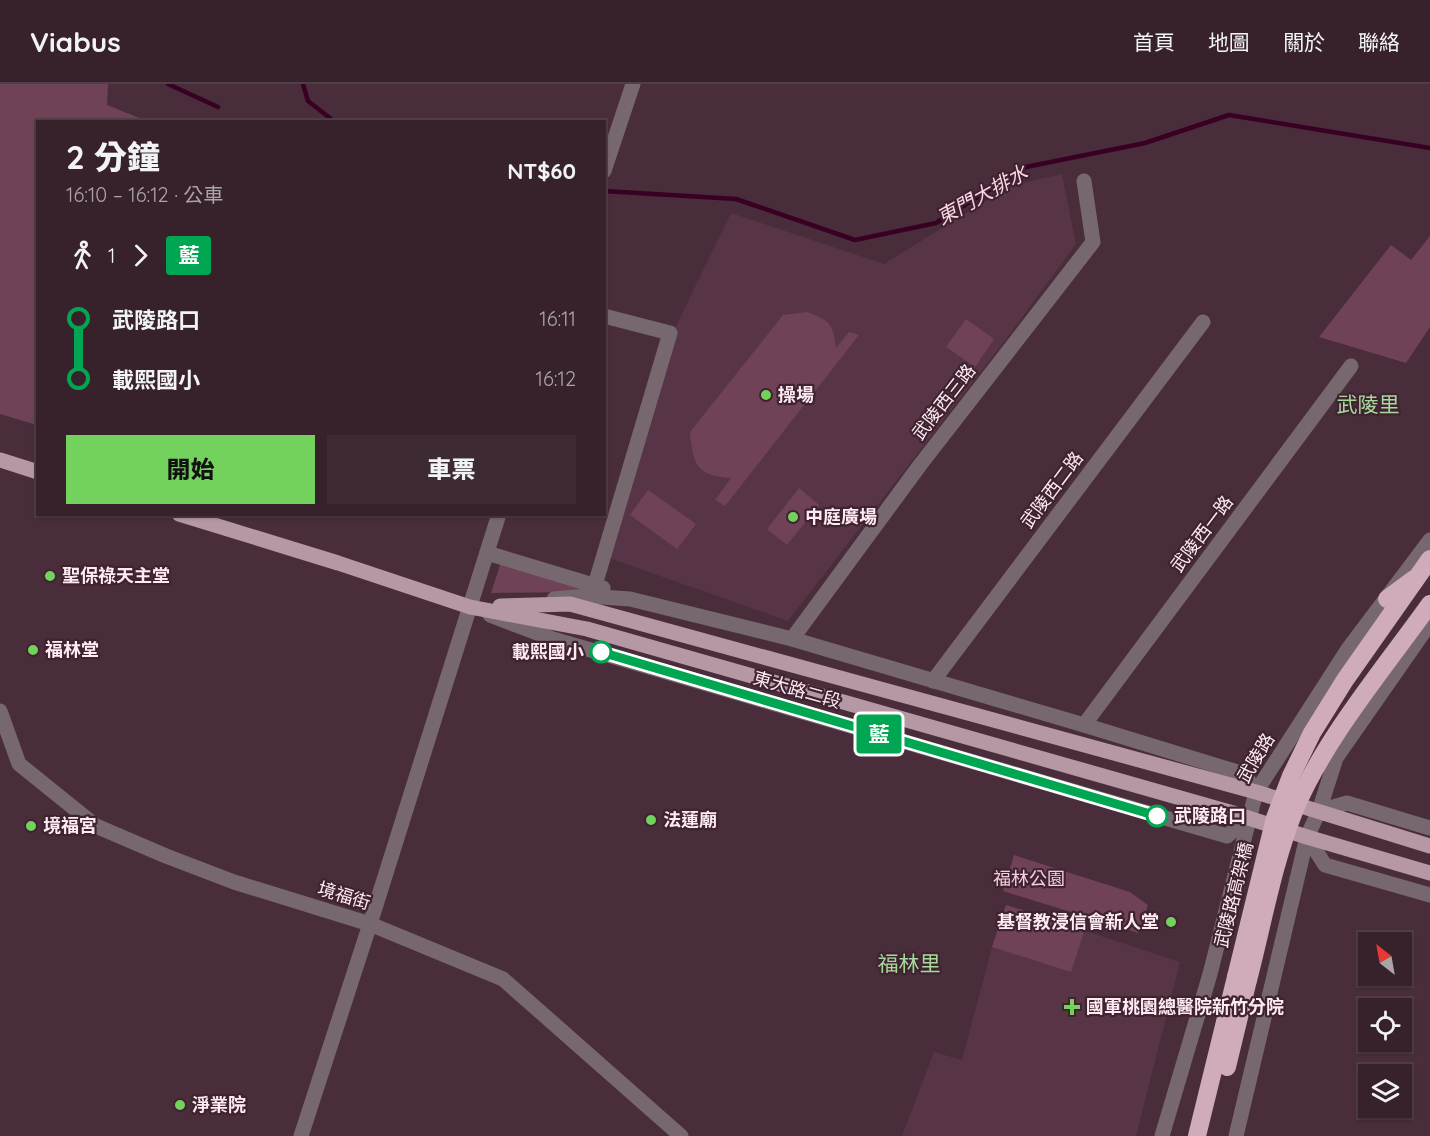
<!DOCTYPE html>
<html lang="zh-TW">
<head>
<meta charset="utf-8">
<style>
  body { margin:0; font-family:Quicksand,"Noto Sans TC",sans-serif; background:#3e2a34; color:#f1f3f6; height:100vh; display:flex; flex-direction:column; font-size:22px; white-space:nowrap }
  * { box-sizing:border-box; margin:0 }
  p { font-size:20px; color:#aaa4a9 }
  .icon { flex:none; width:33px; height:33px; fill:none; stroke:currentColor; stroke-width:2; stroke-linecap:round; stroke-linejoin:round }
  .map { position:relative; flex:1; overflow:hidden }
  .side { position:absolute; left:36px; top:36px; width:570px; height:396px; display:flex; flex-direction:column; background:#37222c; border-radius:0px; box-shadow:0 2px 4px #0004,0 0 0 2px #513f48 }
  .side>* { flex:none }
  .badge { padding:0 12px; border-radius:4px; font-size:21px; line-height:39px }
  .needle { width:39px; rotate:329deg }
  .buttons { position:absolute; left:1358px; top:848px; display:grid; gap:12px }
  .buttons a { display:grid; place-items:center; width:54px; height:54px; border-radius:0px; background:#37222c; box-shadow:0 2px 4px #0004,0 0 0 2px #513f48; font-size:30px }
  .map>.badge { position:absolute; translate:-50% -50%; box-shadow:0 0 0 3px #fff }
  .legs { display:flex; align-items:center; gap:9px; height:66px; padding:0 30px; font-size:20px }
  .legs p { margin-inline-start:auto }
  .summary { display:flex; align-items:center; justify-content:space-between; height:102px; padding:0 30px }
  h1 { font-size:33px; font-weight:800; line-height:45px }
  .cta { display:flex; gap:12px; margin-top:auto; padding:12px 30px }
  .cta a { flex:1; height:69px; border-radius:0px; background:#73d25d; color:#111; font-size:24px; font-weight:800; line-height:69px; text-align:center }
  .cta a+a { background:#3e2a34; color:#f1f3f6 }
  ul { padding:0 30px; list-style:none }
  li { display:flex; align-items:center; gap:21px; height:60px; font-size:22px }
  li i { display:grid; place-items:center; width:9px; height:100%; margin:0 8px; background:currentColor }
  li i::after { content:''; width:15px; height:15px; margin:-8px; border:4px solid; border-radius:50%; background:#37222c }
  li p { margin-inline-start:auto }
  li:first-child i { background:linear-gradient(#0000 50%,currentColor 0) }
  li:last-child i { background:linear-gradient(currentColor 50%,#0000 0) }
  header { display:flex; align-items:center; gap:36px; box-sizing:border-box; height:84px; padding:0 30px; background:#37222c; border-bottom:2px solid #513f48 }
  header strong { font-size:28px }
  nav { display:flex; gap:33px; margin-inline-start:auto; font-size:21px }
  .map>svg:first-child { display:block }
  .built { fill:#583546 }
  .green { fill:#6f4257 }
  .lines { fill:none; stroke-linecap:round; stroke-linejoin:round }
  .stream { stroke:#380022; stroke-width:4.5 }
  .minor { stroke:#77686f; stroke-width:15 }
  .major { stroke:#b698a5; stroke-width:15 }
  .highway { stroke:#cfabbb; stroke-width:18 }
  .highway-bridge { stroke:#cfabbb; stroke-width:18 }
  .line-1-casing { stroke:#fff; stroke-width:14 }
  .line-1 { stroke:#00a651; stroke-width:9 }
  .poi-dot { fill:#73d25d; stroke:#3f2330; stroke-width:2 }
  .stop-1-dot { fill:#fff; stroke:#00a651; stroke-width:3 }
  .labels { text-anchor:middle; stroke-width:4.5; stroke-linejoin:round; paint-order:stroke }
  .poi-label { font-size:18px; font-weight:bold; fill:#feeaf3; stroke:#3f2330; text-anchor:start }
  .street-label { font-size:18px; fill:#feeaf3; stroke:#3f2330 }
  .stop-label { font-size:18px; font-weight:bold; fill:#feeaf3; stroke:#3f2330; text-anchor:end }
  .park-label { font-size:18px; fill:#f5cdde; stroke:#3f2330 }
  .water-label { font-size:20px; font-style:italic; fill:#fdd5e7; stroke:#3f2330 }
  .quarter-label { font-size:21px; fill:#a6d99b; stroke:#3f2330 }
</style>
</head>
<body>
<header>
<strong>Viabus</strong>
<nav><a>首頁</a><a>地圖</a><a>關於</a><a>聯絡</a></nav>
</header>
<div class="map">
<svg width="1430" height="1052" viewBox="0 0 1430 1052">
  <rect width="100%" height="100%" fill="#492d3a"/>
  <g class="built">
    <polygon points="1062,90 1076,160 1006,255 788,537 609,474 675,244 731,129 884,180 1010,102"/>
    <polygon points="1006,821 1180,878 1136,1052 902,1052 934,968 962,976 992,863"/>
  </g>
  <g class="green">
    <polygon points="0,0 108,0 107,21 147,37 38,38 37,341 0,330"/>
    <polygon points="1430,152 1430,243 1406,279 1319,253 1391,161 1411,176"/>
    <path d="M807,228C830,237 833,239 836,264L849,248L859,251L725,422L715,416L731,394C696,392 693,380 690,348L783,231Z"/>
    <polygon points="966,235 994,255 975,283 946,263"/>
    <polygon points="799,404 819,421 787,461 767,445"/>
    <polygon points="648,406 696,440 677,465 630,431"/>
    <polygon points="501,478 593,508 491,509"/>
    <polygon points="1014,771 1130,808 1148,821 1138,849 1003,807"/>
    <polygon points="1006,821 1085,845 1071,888 992,863"/>
  </g>
  <g class="lines">
    <g class="stream">
      <polyline points="168,0 218,23"/>
      <polyline points="303,0 308,17 335,38"/>
      <polyline points="604,107 736,115 855,156 936,139 1026,83 1145,59 1229,31 1430,64"/>
    </g>
    <g class="minor">
      <polyline points="604,87 633,0"/>
      <polyline points="487,469 603,504"/>
      <polyline points="595,501 670,249 604,232"/>
      <polyline points="554,515 587,512 630,515 792,555 1084,641 1244,690 1256,708"/>
      <polyline points="490,531 553,555 1227,752 1248,734"/>
      <polyline points="792,555 920,381 1093,158 1084,97"/>
      <polyline points="933,597 1203,238"/>
      <polyline points="0,627 19,680 96,742 166,772 234,798 370,840 503,895 681,1052"/>
      <polyline points="1084,641 1351,282"/>
      <polyline points="1319,727 1347,719 1430,744"/>
      <polyline points="1307,753 1325,781 1430,811"/>
      <polyline points="301,1052 370,840 499,430"/>
      <polyline points="1162,1052 1210,890 1256,708 1348,565 1430,456"/>
      <polyline points="1236,1052 1307,753 1319,727 1336,674 1430,539"/>
    </g>
    <g class="major">
      <polyline points="0,376 38,388"/>
      <polyline points="179,430 338,479 470,523 587,545 1233,729 1307,753 1430,789"/>
      <polyline points="500,522 570,520 1256,708 1430,762"/>
    </g>
    <g class="highway">
      <polyline points="1387,515 1414,495"/>
      <polyline points="1227,983 1248,896"/>
      <polyline points="1197,1052 1236,893"/>
    </g>
    <g class="highway-bridge">
      <polyline points="1236,893 1275,734 1291,692 1312,649 1345,596 1430,475"/>
      <path d="M1248,896C1263,839 1273,779 1295,725C1325,654 1385,583 1430,520"/>
    </g>
  </g>
  <g class="lines">
    <defs>
      <polyline id="line-1" points="601,568 1157,732"/>
    </defs>
    <use href="#line-1" class="line-1-casing"/>
    <use href="#line-1" class="line-1"/>
  </g>
  <g class="poi-dot">
    <circle cx="766" cy="311" r="6"/>
    <circle cx="793" cy="433" r="6"/>
    <circle cx="50" cy="492" r="6"/>
    <circle cx="33" cy="566" r="6"/>
    <circle cx="651" cy="736" r="6"/>
    <circle cx="31" cy="742" r="6"/>
    <circle cx="1171" cy="838" r="6"/>
    <path d="M1069 914h6v6h6v6h-6v6h-6v-6h-6v-6h6z"/>
    <circle cx="180" cy="1021" r="6"/>
  </g>
  <g class="stop-1-dot">
    <circle cx="601" cy="568" r="10"/>
    <circle cx="1157" cy="732" r="10"/>
  </g>
  <g class="labels">
    <g class="poi-label">
      <text x="778" y="317">操場</text>
      <text x="805" y="439">中庭廣場</text>
      <text x="62" y="498">聖保祿天主堂</text>
      <text x="45" y="572">福林堂</text>
      <text x="663" y="742">法蓮廟</text>
      <text x="43" y="748">境福宮</text>
      <text x="1159" y="844" text-anchor="end">基督教浸信會新人堂</text>
      <text x="1086" y="929">國軍桃園總醫院新竹分院</text>
      <text x="192" y="1027">淨業院</text>
    </g>
    <g class="street-label">
      <text transform="translate(944 318) rotate(-52)" y="6">武陵西三路</text>
      <text transform="translate(1052 406) rotate(-53)" y="6">武陵西二路</text>
      <text transform="translate(1202 450) rotate(-53)" y="6">武陵西一路</text>
      <text transform="translate(797 606) rotate(16)" y="6">東大路二段</text>
      <text transform="translate(1256 674) rotate(-59)" y="6">武陵路</text>
      <text transform="translate(1234 811) rotate(-76)" y="6">武陵路高架橋</text>
      <text transform="translate(344 812) rotate(17)" y="6">境福街</text>
    </g>
    <g class="stop-label">
      <text x="584" y="574">載熙國小</text>
      <text x="1174" y="738" text-anchor="start">武陵路口</text>
    </g>
    <g class="park-label">
      <text x="1029" y="801">福林公園</text>
    </g>
    <g class="water-label">
      <text transform="translate(982 111) rotate(-29)" y="7">東門大排水</text>
    </g>
    <g class="quarter-label">
      <text x="1368" y="328">武陵里</text>
      <text x="909" y="887">福林里</text>
    </g>
  </g>
</svg>
<div class="buttons">
<a><svg class="needle" viewBox="-14 -14 28 28"><path d="M0-13l5 13h-10z" fill="#e53935"/><path d="M0 13l5-13h-10z" fill="#aaa4a9"/></svg></a>
<a><svg class="icon" aria-label="locate" viewBox="0 0 24 24"><circle cx="12" cy="12" r="6"/><path d="M12 2v4M12 18v4M2 12h4M18 12h4"/></svg></a>
<a><svg class="icon" aria-label="layers" viewBox="0 0 24 24"><path d="M12 4l9 5-9 5-9-5zM3 14l9 5 9-5"/></svg></a>
</div>
<b class="badge" style="left:879px;top:650px;background:#00a651;color:#fff">藍</b>
<section class="side">
<div class="summary"><div><h1>2 分鐘</h1><p>16:10 – 16:12 · 公車</p></div><b>NT$60</b></div>
<div class="legs"><svg class="icon" aria-label="walk" viewBox="0 0 24 24"><circle cx="13" cy="4" r="2"/><path d="M13 8l-2 6 4 7M11 14l-3 7M7 12l3-4h3l4 4"/></svg>1<svg class="icon" aria-label="forward" viewBox="0 0 24 24"><path d="M9 5l7 7-7 7"/></svg><b class="badge" style="background:#00a651;color:#fff">藍</b></div>
<ul>
<li><i style="color:#00a651"></i><b>武陵路口</b><p>16:11</p></li>
<li><i style="color:#00a651"></i><b>載熙國小</b><p>16:12</p></li>
</ul>
<div class="cta"><a>開始</a><a>車票</a></div>
</section>
</div>
</body>
</html>
